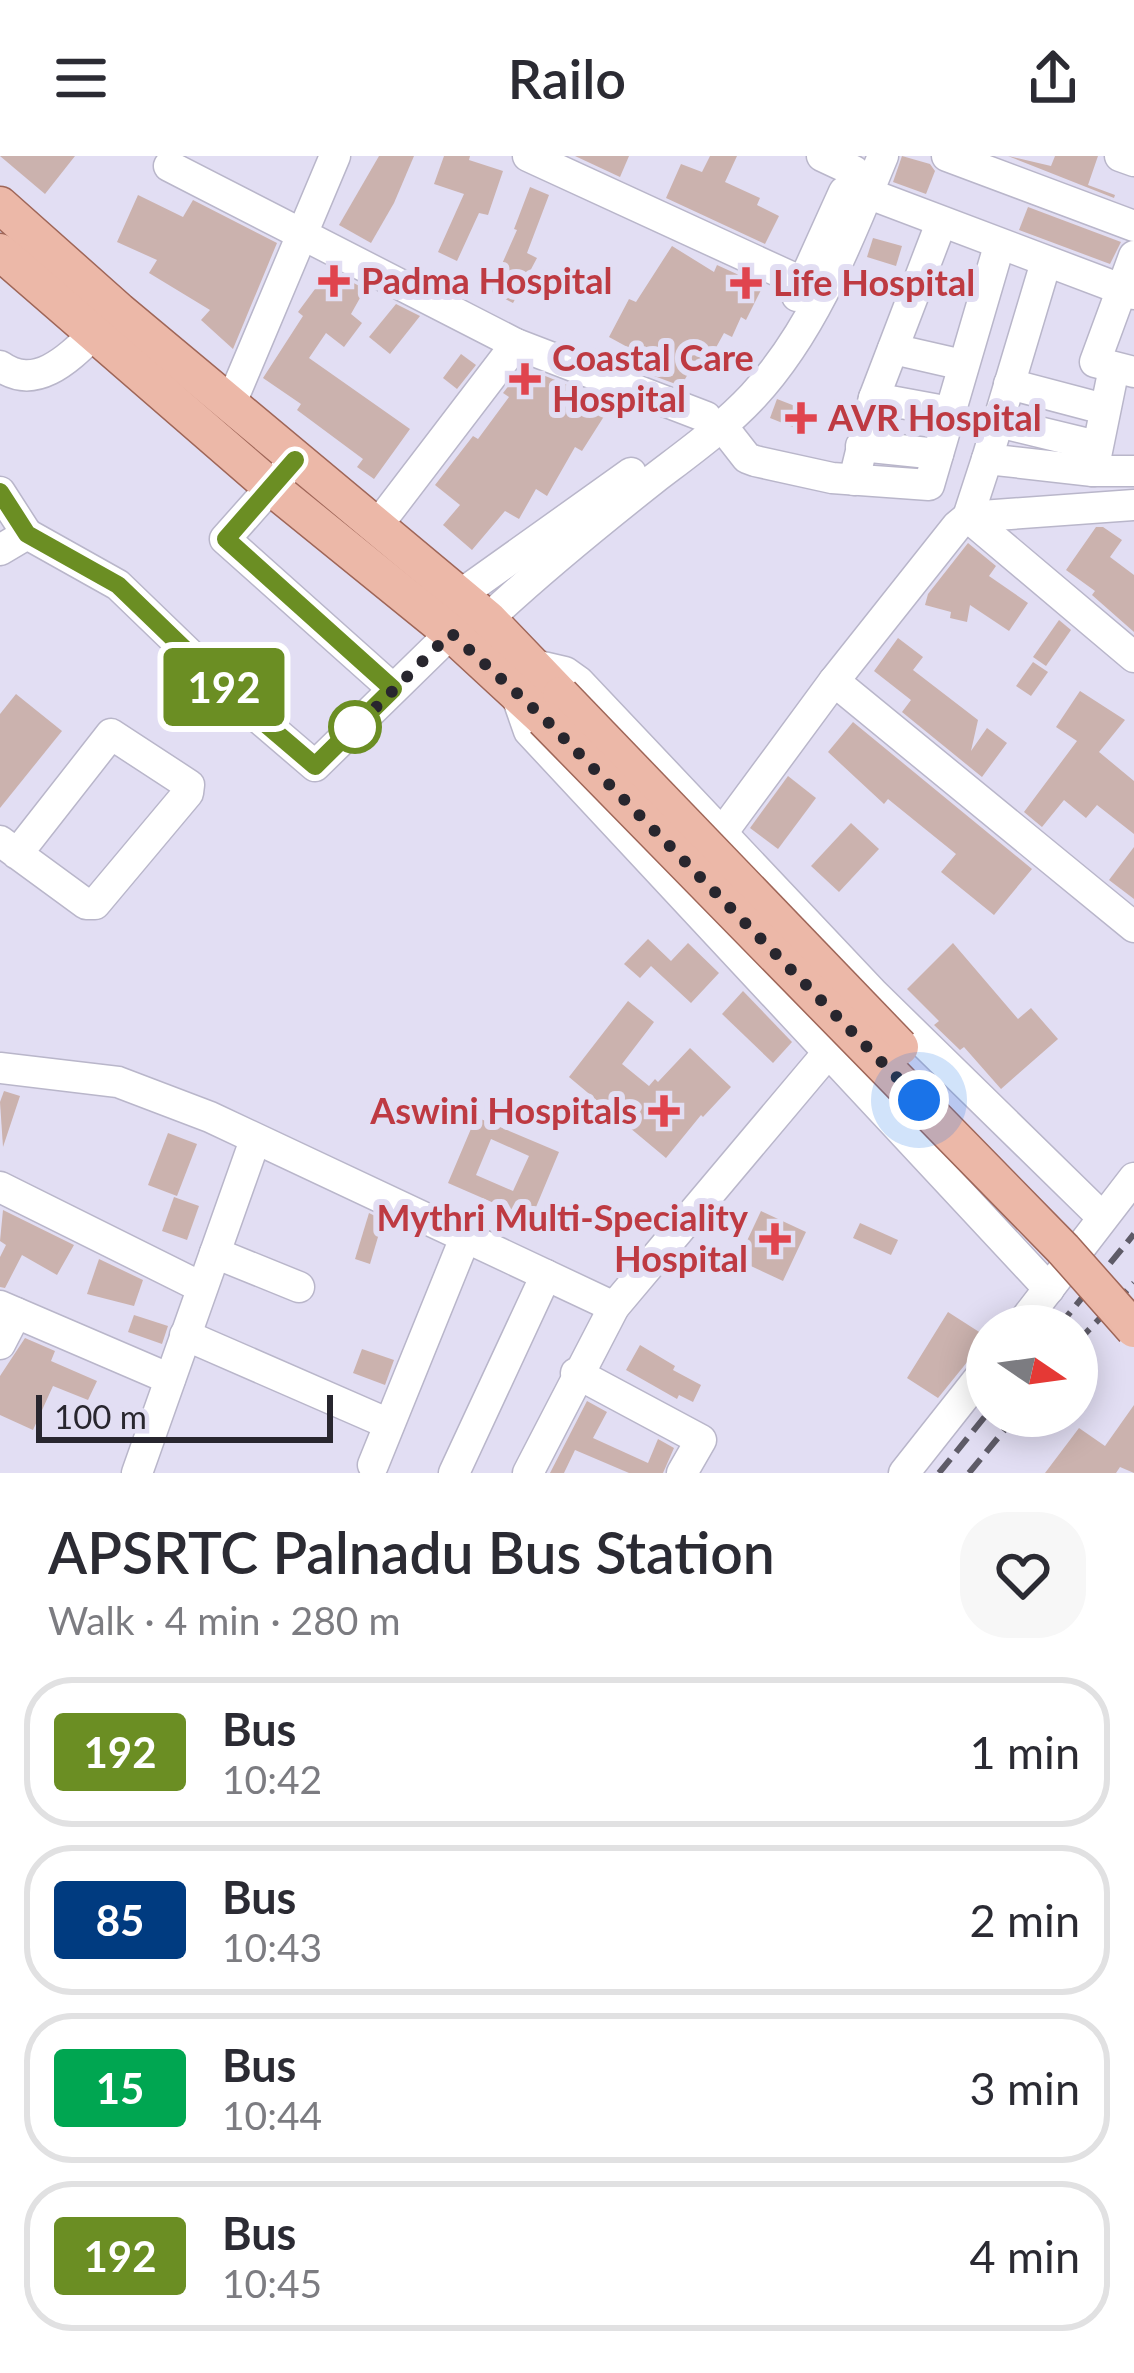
<!DOCTYPE html>
<html lang="en">
<head>
<meta charset="utf-8">
<style>
  body { margin:0; font-family:Lato,sans-serif; background:#f7f7f7; color:#2b2b33; height:100vh; display:flex; flex-direction:column; font-size:45px; white-space:nowrap }
  * { box-sizing:border-box; margin:0 }
  p { font-size:39px; color:#7c7c81 }
  .icon { flex:none; width:66px; height:66px; fill:none; stroke:currentColor; stroke-width:2; stroke-linecap:round; stroke-linejoin:round }
  .map { position:relative; height:1317px; overflow:hidden }
  .details { display:flex; flex-direction:column; background:#fff; flex:1 }
  .details>* { flex:none }
  .badge { padding:0 24px; border-radius:9px; font-size:42px; line-height:78px }
  .needle { width:78px; rotate:103deg }
  .tools { position:absolute; left:966px; top:1149px; display:grid; gap:24px }
  .tools a { display:grid; place-items:center; width:132px; height:132px; border-radius:50%; background:#fff; box-shadow:0 6px 30px #0003; font-size:60px }
  .scale { position:absolute; left:36px; bottom:30px; width:297px; box-sizing:border-box; padding-left:12px; border:6px solid #28262e; border-top:0; font-size:33px; line-height:42px; white-space:nowrap; color:#28262e; -webkit-text-stroke:9px #e2def3; paint-order:stroke }
  .you { position:absolute; width:60px; height:60px; margin:-30px; border:9px solid #fff; border-radius:50%; background:#1a73e8; box-shadow:0 0 0 18px #1a73e833 }
  .map>.badge { position:absolute; translate:-50% -50%; box-shadow:0 0 0 6px #fff }
  .round { display:grid; place-items:center; flex:none; width:126px; height:126px; border-radius:48px; background:#f7f7f7 }
  .summary { display:flex; align-items:center; justify-content:space-between; height:204px; padding:0 48px }
  h1 { font-size:57px; font-weight:600; line-height:90px }
  ul { padding:0; list-style:none }
  li { display:flex; align-items:center; gap:36px; height:150px; margin:0 24px 18px; padding:0 24px; border:6px solid #e1e1e2; border-radius:48px }
  li div { flex:1 }
  li b { display:block; font-size:45px }
  li em { font-style:normal }
  li .badge { min-width:132px; font-weight:700; text-align:center }
  header { display:flex; justify-content:space-between; align-items:center; height:156px; padding:0 48px; background:#fff; font-size:54px; font-weight:600 }
  .map>svg:first-child { display:block }
  .building { fill:#cbb2ae; fill-rule:evenodd }
  .lines { fill:none; stroke-linecap:round; stroke-linejoin:round }
  .minor-casing { stroke:#b9b6ca; stroke-width:33 }
  .major-casing { stroke:#9f6658; stroke-width:39 }
  .minor { stroke:#fff; stroke-width:30 }
  .major { stroke:#ecb8a8; stroke-width:36 }
  .rail { stroke:#5e5b67; stroke-width:6; stroke-dasharray:18 9; stroke-linecap:butt }
  .major-bridge-casing { stroke:#9f6658; stroke-width:39; stroke-linecap:butt }
  .major-bridge { stroke:#ecb8a8; stroke-width:36 }
  .line-casing { stroke:#fff; stroke-width:27 }
  .line { stroke:#6b8e23; stroke-width:18 }
  .walk { stroke:#28262e; stroke-width:12; stroke-dasharray:0 21.6 }
  .health-dot { fill:#e0444e; stroke:#e2def3; stroke-width:4.5 }
  .stop-dot { fill:#fff; stroke:#6b8e23; stroke-width:6 }
  .labels { text-anchor:middle; stroke-width:12; stroke-linejoin:round; paint-order:stroke }
  .health-label { font-size:36px; font-weight:bold; fill:#be3a42; stroke:#e2def3; text-anchor:start }
</style>
</head>
<body>
<header><svg class="icon" aria-label="menu" viewBox="0 0 24 24"><path d="M4 6h16M4 12h16M4 18h16"/></svg>Railo<svg class="icon" aria-label="share" viewBox="0 0 24 24"><path d="M12 15V3M7 8l5-5 5 5M5 13v7h14v-7"/></svg></header>
<div class="map">
<svg width="1134" height="1317" viewBox="0 0 1134 1317">
  <rect width="100%" height="100%" fill="#e2def3"/>
  <g class="building">
    <polygon points="0,0 75,0 45,38"/>
    <polygon points="379,0 414,0 394,47 371,87 339,69"/>
    <polygon points="444,0 470,0 469,4 503,15 488,59 479,57 457,105 438,96 464,38 434,28"/>
    <polygon points="575,0 629,0 620,21"/>
    <polygon points="710,0 737,0 725,26 760,42 757,49 779,60 765,88 666,42 681,8 702,16"/>
    <polygon points="902,0 930,8 935,15 926,38 893,26"/>
    <polygon points="1008,0 1051,10 1055,0 1098,0 1088,29 1115,39 1114,42"/>
    <polygon points="530,31 549,39 527,97 537,102 513,147 490,135 517,74 514,73"/>
    <polygon points="138,39 183,61 193,44 277,87 233,193 201,164 210,154 149,117 157,104 117,86"/>
    <polygon points="1028,51 1121,86 1110,108 1019,74"/>
    <polygon points="873,82 902,90 896,110 867,101"/>
    <polygon points="672,90 714,116 717,109 763,130 746,164 741,161 732,181 724,177 702,217 692,211 681,230 646,217 653,205 609,181 629,143 636,146"/>
    <polygon points="329,114 365,133 351,158 362,167 344,191 326,177 309,202 410,273 374,323 357,311 363,303 297,254 301,248 263,222 303,160 298,156"/>
    <polygon points="396,148 420,160 390,198 369,181"/>
    <polygon points="461,198 476,209 457,233 443,222"/>
    <polygon points="523,211 570,230 608,254 582,295 575,291 547,340 536,333 519,363 505,355 472,394 443,369 460,349 435,329 473,280 478,283 509,241 503,237"/>
    <polygon points="777,243 813,257 805,276 770,262"/>
    <polygon points="1096,371 1103,371 1122,384 1110,401 1134,419 1134,476 1092,439 1095,435 1066,414"/>
    <polygon points="968,387 996,410 989,420 1028,447 1009,475 970,449 967,466 950,462 951,456 925,449 928,438"/>
    <polygon points="1059,464 1071,474 1046,510 1033,501"/>
    <polygon points="898,482 923,501 913,514 978,564 971,595 987,572 1007,587 982,621 902,556 911,544 874,515"/>
    <polygon points="1033,506 1048,516 1031,540 1016,530"/>
    <polygon points="1080,535 1125,564 1099,596 1134,625 1134,678 1097,649 1086,662 1064,644 1042,671 1024,656 1077,585 1056,571"/>
    <polygon points="16,538 62,575 0,652 0,558"/>
    <polygon points="853,566 1032,713 994,759 941,716 956,698 888,643 884,648 828,596"/>
    <polygon points="788,620 816,642 778,693 750,672"/>
    <polygon points="851,667 879,693 839,736 811,710"/>
    <polygon points="1134,691 1134,743 1109,724"/>
    <polygon points="648,783 671,805 688,787 719,817 691,847 651,810 640,822 624,808"/>
    <polygon points="953,787 1018,863 1031,852 1058,883 1001,933 964,891 960,894 934,869 939,865 907,833"/>
    <polygon points="743,835 792,886 773,907 722,858"/>
    <polygon points="628,845 654,866 622,908 649,930 655,923 658,926 690,892 731,931 703,961 701,959 666,1002 569,921"/>
    <polygon points="4,935 20,940 3,991 0,946"/>
    <path d="M476,961L559,996L531,1063L448,1027ZM491,983L529,1000L513,1035L476,1019Z"/>
    <polygon points="168,977 197,988 177,1040 148,1029"/>
    <polygon points="174,1041 199,1050 187,1084 162,1075"/>
    <polygon points="3,1054 74,1089 57,1119 22,1099 5,1132 0,1131 0,1101 6,1089 0,1085"/>
    <polygon points="761,1055 806,1076 783,1125 738,1104"/>
    <polygon points="369,1057 383,1064 370,1108 355,1103"/>
    <polygon points="860,1067 898,1084 891,1099 853,1082"/>
    <polygon points="99,1103 143,1124 134,1150 87,1138"/>
    <polygon points="948,1156 987,1181 987,1193 972,1200 938,1242 907,1222"/>
    <polygon points="134,1159 168,1170 162,1188 128,1176"/>
    <polygon points="25,1182 55,1195 51,1205 97,1225 88,1244 53,1230 33,1274 0,1259 0,1220"/>
    <polygon points="640,1189 675,1210 673,1214 701,1229 693,1246 679,1239 677,1243 626,1214"/>
    <polygon points="362,1193 394,1204 385,1229 353,1217"/>
    <polygon points="587,1245 607,1256 593,1282 648,1307 658,1283 674,1292 663,1317 629,1317 575,1294 564,1317 550,1317"/>
    <polygon points="1134,1249 1134,1317 1120,1311 1116,1317 1045,1317 1079,1272 1105,1290"/>
  </g>
  <g class="lines">
    <defs>
      <g id="minor">
        <polyline points="528,0 804,127"/>
        <polyline points="822,0 854,15"/>
        <polyline points="947,0 1134,70"/>
        <polyline points="1120,0 1134,5"/>
        <polyline points="169,10 516,188 706,261"/>
        <polyline points="867,37 1134,138"/>
        <polyline points="1134,100 1095,206 1134,216"/>
        <polyline points="1046,106 987,303 1093,315 1134,315"/>
        <polyline points="797,140 844,36"/>
        <polyline points="893,193 963,209"/>
        <path d="M0,210C42,240 79,190 109,164"/>
        <polyline points="1009,228 1104,253"/>
        <polyline points="874,242 950,256"/>
        <polyline points="231,247 335,0"/>
        <polyline points="998,266 1097,290"/>
        <polyline points="722,270 747,302 755,305 832,322 929,329 999,90"/>
        <polyline points="861,290 938,298"/>
        <polyline points="987,303 968,361 1134,501"/>
        <polyline points="287,313 225,383 393,533"/>
        <polyline points="1093,315 1114,212"/>
        <polyline points="854,324 874,242 941,67"/>
        <polyline points="0,336 27,378 0,394"/>
        <polyline points="377,370 516,188"/>
        <polyline points="27,378 118,429 232,539 315,610 451,477"/>
        <polyline points="460,439 631,317"/>
        <path d="M488,463C541,413 598,367 655,322C689,296 724,271 753,240C815,173 849,82 883,0"/>
        <polyline points="535,509 565,516 579,526 874,838 1102,1061"/>
        <polyline points="834,525 1134,771"/>
        <polyline points="515,535 529,575 1049,1133"/>
        <polyline points="722,677 834,525 957,370 968,361 1134,349"/>
        <polyline points="0,685 86,748 95,748 188,637 189,629 111,578 17,698"/>
        <polyline points="0,912 118,926 210,961 614,1151"/>
        <polyline points="0,1031 201,1131"/>
        <polyline points="215,1097 299,1131"/>
        <polyline points="0,1150 170,1223"/>
        <polyline points="1020,1170 1134,1022"/>
        <polyline points="185,1179 389,1268"/>
        <polyline points="0,1188 16,1157"/>
        <polyline points="576,1217 701,1284 682,1317"/>
        <polyline points="373,1309 465,1082"/>
        <polyline points="137,1317 255,984"/>
        <polyline points="454,1317 546,1119"/>
        <polyline points="528,1317 614,1151 837,886"/>
        <polyline points="904,1317 987,1212"/>
      </g>
      <g id="major">
        <polyline points="0,49 119,155 488,463 561,539"/>
        <polyline points="0,96 271,331 451,477 544,563"/>
      </g>
    </defs>
    <use href="#minor" class="minor-casing"/>
    <use href="#major" class="major-casing"/>
    <use href="#minor" class="minor"/>
    <use href="#major" class="major"/>
    <g class="rail">
      <polyline points="1059,1170 1134,1078"/>
      <polyline points="1077,1186 1134,1127"/>
      <polyline points="939,1317 987,1258"/>
      <polyline points="969,1317 1016,1260"/>
    </g>
    <defs>
      <g id="major-bridge">
        <polyline points="561,539 900,891"/>
        <polyline points="544,563 1063,1093 1134,1173"/>
      </g>
    </defs>
    <use href="#major-bridge" class="major-bridge-casing"/>
    <use href="#major-bridge" class="major-bridge"/>
  </g>
  <g class="lines">
    <defs>
      <polyline id="line" points="0,336 27,378 118,429 232,539 315,610 393,533 226,383 295,304"/>
    </defs>
    <use href="#line" class="line-casing"/>
    <use href="#line" class="line"/>
    <polyline class="walk" points="355,571 343,584 451,477 544,562 919,944"/>
  </g>
  <g class="health-dot">
    <path d="M328 107h12v12h12v12h-12v12h-12v-12h-12v-12h12z"/>
    <path d="M740 109h12v12h12v12h-12v12h-12v-12h-12v-12h12z"/>
    <path d="M519 205h12v12h12v12h-12v12h-12v-12h-12v-12h12z"/>
    <path d="M795 244h12v12h12v12h-12v12h-12v-12h-12v-12h12z"/>
    <path d="M658 937h12v12h12v12h-12v12h-12v-12h-12v-12h12z"/>
    <path d="M769 1065h12v12h12v12h-12v12h-12v-12h-12v-12h12z"/>
  </g>
  <circle class="stop-dot" cx="355" cy="571" r="24"/>
  <g class="labels">
    <g class="health-label">
      <text x="361" y="138">Padma Hospital</text>
      <text x="773" y="140">Life Hospital</text>
      <text x="552" y="215">Coastal Care<tspan x="552" dy="41">Hospital</tspan></text>
      <text x="828" y="275">AVR Hospital</text>
      <text x="637" y="968" text-anchor="end">Aswini Hospitals</text>
      <text x="748" y="1075" text-anchor="end">Mythri Multi-Speciality<tspan x="748" dy="41">Hospital</tspan></text>
    </g>
  </g>
</svg>
<div class="tools">
<a><svg class="needle" viewBox="-14 -14 28 28"><path d="M0-13l5 13h-10z" fill="#e53935"/><path d="M0 13l5-13h-10z" fill="#7c7c81"/></svg></a>
</div>
<div class="scale">100 m</div>
<div class="you" style="left:919px;top:944px"></div>
<b class="badge" style="left:224px;top:531px;background:#6b8e23;color:#fff">192</b>
</div>
<section class="details">
<div class="summary"><div><h1>APSRTC Palnadu Bus Station</h1><p>Walk · 4 min · 280 m</p></div><a class="round"><svg class="icon" aria-label="heart" viewBox="0 0 24 24"><path d="M12 20l-8-8c-3-5 5-10 8-4 3-6 11-1 8 4z"/></svg></a></div>
<ul>
<li><span class="badge" style="background:#6b8e23;color:#fff">192</span><div><b>Bus</b><p>10:42</p></div><em>1 min</em></li>
<li><span class="badge" style="background:#003b80;color:#fff">85</span><div><b>Bus</b><p>10:43</p></div><em>2 min</em></li>
<li><span class="badge" style="background:#00a651;color:#fff">15</span><div><b>Bus</b><p>10:44</p></div><em>3 min</em></li>
<li><span class="badge" style="background:#6b8e23;color:#fff">192</span><div><b>Bus</b><p>10:45</p></div><em>4 min</em></li>
</ul>
</section>
</body>
</html>
